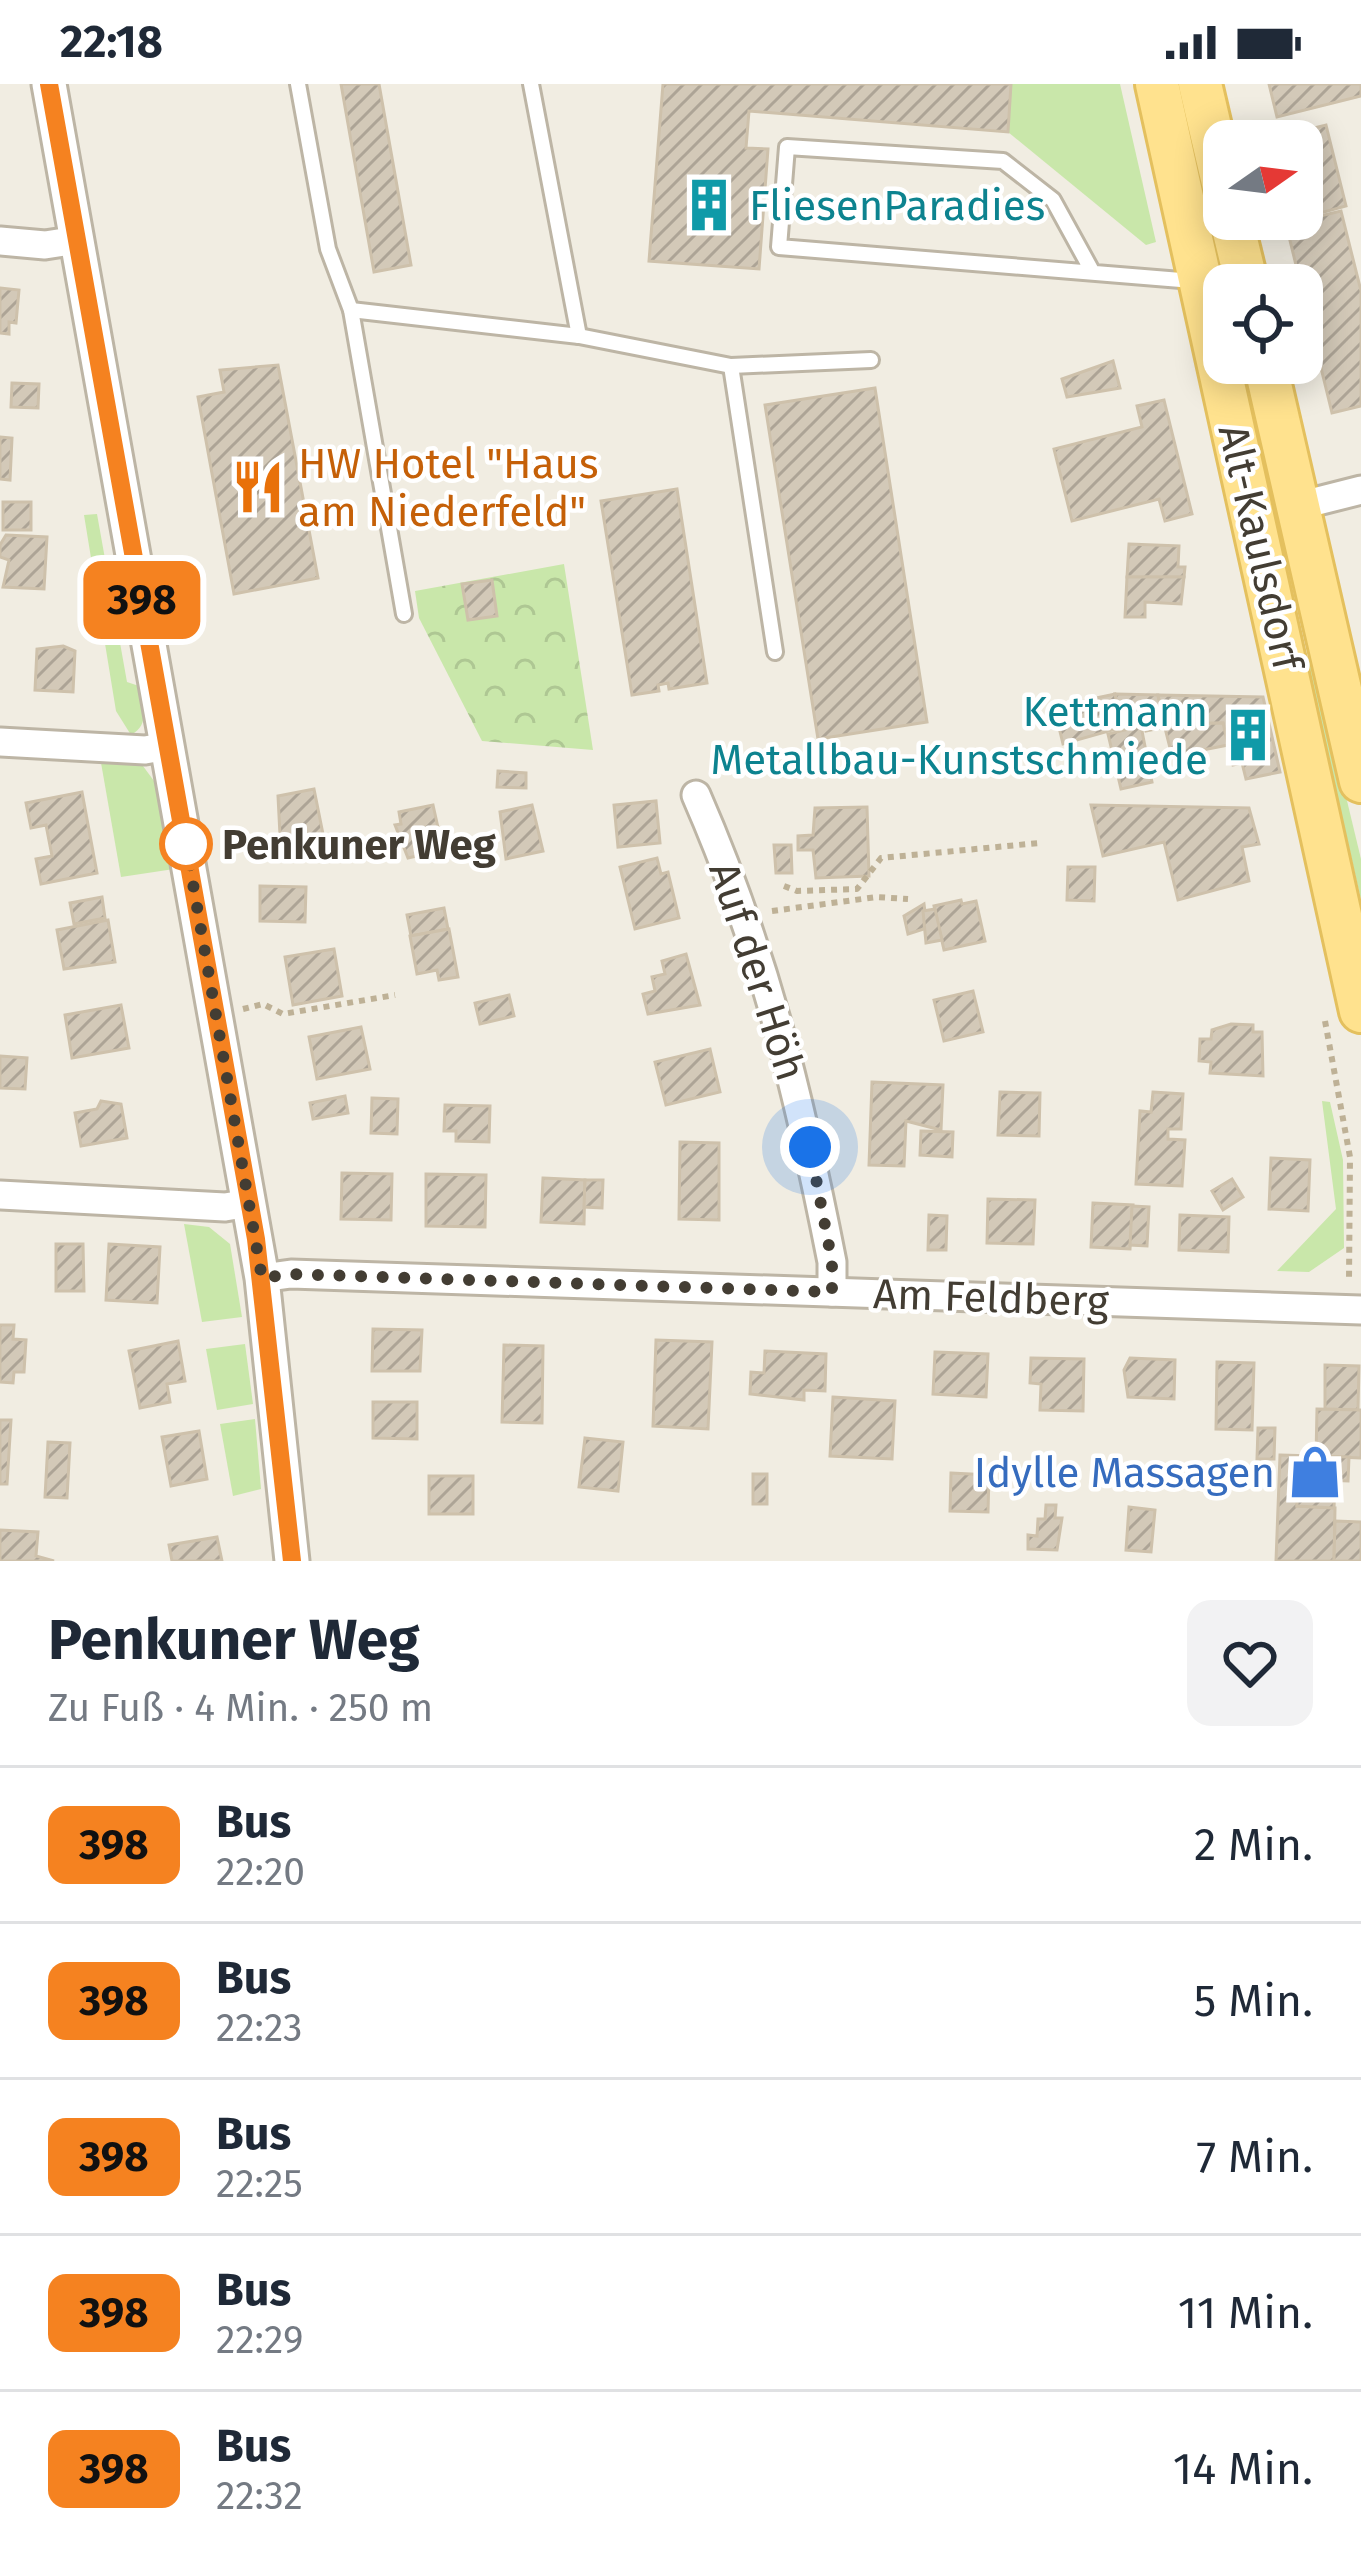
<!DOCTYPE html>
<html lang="de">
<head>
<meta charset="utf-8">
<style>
  body { margin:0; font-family:"Fira Sans",sans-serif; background:#f2f2f3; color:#1f2937; height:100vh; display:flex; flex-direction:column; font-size:45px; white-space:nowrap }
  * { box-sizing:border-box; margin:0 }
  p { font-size:39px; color:#747a83 }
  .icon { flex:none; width:66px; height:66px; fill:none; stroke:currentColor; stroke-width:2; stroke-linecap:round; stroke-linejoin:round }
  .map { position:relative; height:1477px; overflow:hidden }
  .details { display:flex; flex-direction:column; background:#fff; flex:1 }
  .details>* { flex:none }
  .badge { padding:0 24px; border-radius:18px; font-size:42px; line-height:78px }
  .needle { width:78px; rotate:76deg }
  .controls { position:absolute; left:1203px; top:36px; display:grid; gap:24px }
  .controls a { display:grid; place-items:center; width:120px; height:120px; border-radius:24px; background:#fff; box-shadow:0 6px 30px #0003; font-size:60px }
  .you { position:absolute; width:60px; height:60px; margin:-30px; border:9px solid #fff; border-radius:50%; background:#1a73e8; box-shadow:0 0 0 18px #1a73e833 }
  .map>.badge { position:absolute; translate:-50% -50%; box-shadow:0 0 0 6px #fff }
  .round { display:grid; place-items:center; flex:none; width:126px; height:126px; border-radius:24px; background:#f2f2f3 }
  .head { display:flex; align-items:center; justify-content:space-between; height:204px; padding:0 48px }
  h1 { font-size:57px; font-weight:700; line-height:90px }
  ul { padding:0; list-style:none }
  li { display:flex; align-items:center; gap:36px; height:156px; padding:0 48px; border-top:3px solid #e0e1e3 }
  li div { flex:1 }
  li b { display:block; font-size:45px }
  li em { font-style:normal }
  li .badge { min-width:132px; font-weight:700; text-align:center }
  .status { display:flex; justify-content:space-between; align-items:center; height:84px; padding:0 60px; background:#fff; direction:ltr }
  .status svg { height:33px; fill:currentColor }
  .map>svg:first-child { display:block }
  .green { fill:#c9e7aa }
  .park { fill:url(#park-crowns) }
  .building { fill:url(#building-hatch); stroke:#cec1ab; stroke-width:3 }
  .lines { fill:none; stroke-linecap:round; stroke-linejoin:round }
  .service-casing { stroke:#bdb5a5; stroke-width:20 }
  .minor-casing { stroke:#bdb5a5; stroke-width:33 }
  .tertiary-casing { stroke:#bdb5a5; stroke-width:39 }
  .primary-casing { stroke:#e4c05e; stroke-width:48 }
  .path { stroke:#beb196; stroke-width:6; stroke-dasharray:6 6; stroke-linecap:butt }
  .service { stroke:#fff; stroke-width:14 }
  .minor { stroke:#fff; stroke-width:27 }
  .tertiary { stroke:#fff; stroke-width:33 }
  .primary { stroke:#ffe28e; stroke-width:42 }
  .line-casing { stroke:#fff; stroke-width:27 }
  .line { stroke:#f58220; stroke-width:18 }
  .walk { stroke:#433d33; stroke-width:12; stroke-dasharray:0 21.6 }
  .stop-dot { fill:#fff; stroke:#f58220; stroke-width:6 }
  .labels { text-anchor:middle; stroke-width:9; stroke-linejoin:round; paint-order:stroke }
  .culture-label { font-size:42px; fill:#0d838f; stroke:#fff; text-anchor:start }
  .food-label { font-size:42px; fill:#c56008; stroke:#fff; text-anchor:start }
  .street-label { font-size:42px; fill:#433d33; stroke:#fff }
  .stop-label { font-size:42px; font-weight:bold; fill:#433d33; stroke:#fff; text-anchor:start }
  .shop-label { font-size:42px; fill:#366cbe; stroke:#fff; text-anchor:end }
</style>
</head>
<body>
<div class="status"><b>22:18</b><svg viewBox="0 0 49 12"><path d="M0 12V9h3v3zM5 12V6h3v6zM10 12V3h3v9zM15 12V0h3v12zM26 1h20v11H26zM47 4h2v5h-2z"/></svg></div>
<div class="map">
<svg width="1361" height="1477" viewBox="0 0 1361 1477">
  <defs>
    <pattern id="park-crowns" width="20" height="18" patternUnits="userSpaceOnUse" patternTransform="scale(3)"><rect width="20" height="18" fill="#c9e7aa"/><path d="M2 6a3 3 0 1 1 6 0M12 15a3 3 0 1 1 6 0" fill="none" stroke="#aec793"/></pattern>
    <pattern id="building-hatch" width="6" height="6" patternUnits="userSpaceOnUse" patternTransform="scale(3)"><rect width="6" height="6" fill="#d3c9b8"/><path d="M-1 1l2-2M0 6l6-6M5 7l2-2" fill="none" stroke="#ada496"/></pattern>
  </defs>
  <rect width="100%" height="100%" fill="#f1ede2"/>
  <g class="green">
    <polygon points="1011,0 1120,0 1156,158 1146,161 1008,48"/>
    <path d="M97,430L127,598L139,602C143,621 151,640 131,651L116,627L84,431Z"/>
    <polygon points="1312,571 1361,775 1361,816 1306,575"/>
    <polygon points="100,673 140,678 157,701 174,785 121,793"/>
    <polygon points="1322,1017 1330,1018 1343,1076 1344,1164 1309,1188 1277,1187 1336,1125"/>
    <polygon points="184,1140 209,1143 230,1160 242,1233 202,1238"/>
    <polygon points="245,1260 253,1320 217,1326 206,1265"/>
    <polygon points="255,1335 261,1405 233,1412 220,1340"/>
  </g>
  <polygon class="park" points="564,480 593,666 482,657 419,534 415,507"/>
  <g class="building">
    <polygon points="341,0 379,0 411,181 374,188"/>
    <polygon points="663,0 1011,0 1008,48 749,27 746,64 768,65 759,185 649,177"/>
    <polygon points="1269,0 1361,0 1361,12 1277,33"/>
    <polygon points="1326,41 1346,122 1302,134 1302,57 1282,57 1281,52"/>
    <polygon points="1341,127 1361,207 1361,322 1332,329 1286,140"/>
    <polygon points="0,204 19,206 16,239 9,238 9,250 0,249"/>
    <polygon points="1113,277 1120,304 1067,313 1062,295"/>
    <polygon points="278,281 318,494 234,510 198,313 224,308 220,286"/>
    <polygon points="12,299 39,300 38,324 11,323"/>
    <polygon points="875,304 927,638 818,655 765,321"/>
    <polygon points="1164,316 1192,430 1165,437 1159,415 1072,437 1054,365 1142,343 1137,322"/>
    <polygon points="0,353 12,354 10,396 0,395"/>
    <polygon points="677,405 707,599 669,605 668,599 658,601 659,607 632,611 601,417"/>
    <rect x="3" y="418" width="28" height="28"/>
    <polygon points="6,451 47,453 44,505 3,503 9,476 0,473 0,461"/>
    <polygon points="1129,460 1179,462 1178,483 1185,483 1184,493 1127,493"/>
    <polygon points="1127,493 1184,493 1181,520 1145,518 1145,533 1125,533"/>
    <polygon points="492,496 497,532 468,536 462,500"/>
    <polygon points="63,562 75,567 73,608 35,606 37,565"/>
    <polygon points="1115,610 1123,643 1063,660 1054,623"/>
    <polygon points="1115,610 1158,611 1165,643 1146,647 1144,639 1123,643"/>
    <polygon points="1158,611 1263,613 1280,688 1246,695 1242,679 1233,681 1223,639 1164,640"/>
    <polygon points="1223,639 1228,661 1172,672 1164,640"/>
    <polygon points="1141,642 1152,698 1121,705 1108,650"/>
    <polygon points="498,687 526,689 526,704 497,703"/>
    <polygon points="314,705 323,750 287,757 280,751 278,712"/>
    <polygon points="82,708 97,789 41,800 36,775 52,772 46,741 31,744 26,719"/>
    <polygon points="656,717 660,759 618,763 614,721"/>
    <polygon points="433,721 443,766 408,774 395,741 401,740 399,728"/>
    <polygon points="532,721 543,767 506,775 500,728"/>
    <polygon points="1091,721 1249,724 1259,760 1242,763 1249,797 1178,816 1164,758 1103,772"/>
    <polygon points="867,723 869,792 816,794 813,766 798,766 798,752 813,751 815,724"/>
    <polygon points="774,761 791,761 792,789 776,789"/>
    <polygon points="657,774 661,790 668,788 679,834 635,845 620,783"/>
    <polygon points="1068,783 1095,783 1094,817 1067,816"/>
    <polygon points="260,802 306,803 305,838 260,837"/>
    <polygon points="102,813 105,834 74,840 70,819"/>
    <polygon points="961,816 962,820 976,817 985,857 944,866 934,822"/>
    <polygon points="924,820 927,844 908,850 904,832"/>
    <polygon points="444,824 448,845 411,852 407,831"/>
    <polygon points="935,825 942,856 926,859 923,827"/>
    <polygon points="108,836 115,878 64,885 57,846"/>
    <polygon points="449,845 458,893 439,896 437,886 417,890 410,852"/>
    <polygon points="334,865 342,912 293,921 285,873"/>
    <polygon points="686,870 700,921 648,930 643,910 655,907 652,893 665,890 662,877"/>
    <polygon points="973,907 983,948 944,957 934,916"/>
    <polygon points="509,911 514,932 480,940 475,919"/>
    <polygon points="121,921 129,964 72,974 65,931"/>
    <polygon points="1231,940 1253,941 1253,948 1262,948 1263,992 1210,989 1211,978 1199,977 1200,955 1211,955 1212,946"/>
    <polygon points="361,943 370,985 317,995 309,953"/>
    <polygon points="710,965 720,1008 666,1021 655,978"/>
    <polygon points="0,972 27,974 25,1005 0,1004"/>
    <polygon points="872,998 943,1001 941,1046 906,1037 904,1082 869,1081"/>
    <polygon points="1000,1008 1040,1009 1039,1052 998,1051"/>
    <polygon points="1153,1008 1183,1010 1181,1045 1168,1045 1168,1055 1185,1056 1182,1102 1136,1100 1140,1027 1151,1028"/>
    <polygon points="345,1012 348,1029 313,1035 310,1019"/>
    <polygon points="372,1014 398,1015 397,1050 371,1049"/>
    <polygon points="101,1017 121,1020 127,1054 81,1062 75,1029 97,1025"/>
    <polygon points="445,1021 490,1022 489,1058 456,1057 456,1047 444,1047"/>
    <polygon points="921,1047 953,1048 952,1073 920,1071"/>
    <polygon points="680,1058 719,1059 719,1136 679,1135"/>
    <polygon points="1271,1074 1310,1076 1308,1127 1269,1125"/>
    <polygon points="342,1089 392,1090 391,1136 341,1135"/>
    <polygon points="426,1090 486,1091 485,1143 426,1142"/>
    <polygon points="543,1094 585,1096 584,1140 541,1138"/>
    <polygon points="1232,1095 1243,1113 1223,1126 1212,1107"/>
    <polygon points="585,1096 603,1096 602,1124 584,1123"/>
    <polygon points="988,1115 1035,1116 1033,1160 987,1159"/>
    <polygon points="1093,1119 1133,1121 1130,1165 1091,1163"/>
    <polygon points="1132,1122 1149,1123 1147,1162 1130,1161"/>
    <polygon points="929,1131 947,1132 946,1166 928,1166"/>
    <polygon points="1180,1131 1229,1133 1228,1168 1179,1166"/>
    <polygon points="56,1160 83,1160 84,1207 56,1207"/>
    <polygon points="109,1160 160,1163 157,1219 106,1216"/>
    <polygon points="0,1241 14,1241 13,1255 26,1256 24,1288 14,1288 13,1299 0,1298"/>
    <polygon points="373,1245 422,1246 420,1287 372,1287"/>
    <polygon points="656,1256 712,1258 708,1345 653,1342"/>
    <polygon points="178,1257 185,1297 167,1300 170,1318 140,1324 129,1267"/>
    <polygon points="504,1261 543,1262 542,1339 502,1338"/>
    <polygon points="765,1267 826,1270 825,1307 804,1306 804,1316 750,1310 751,1288 764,1289"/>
    <polygon points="935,1268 988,1270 986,1313 933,1310"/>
    <polygon points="1031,1274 1084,1275 1083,1327 1040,1326 1041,1300 1030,1299"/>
    <polygon points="1130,1274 1175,1276 1174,1315 1128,1313 1124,1286"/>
    <polygon points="1217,1278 1254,1279 1252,1346 1216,1345"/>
    <polygon points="1325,1281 1359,1282 1358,1326 1325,1325"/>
    <polygon points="833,1313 895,1317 892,1375 830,1372"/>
    <polygon points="373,1318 417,1318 417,1355 373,1354"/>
    <polygon points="1317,1325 1361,1326 1361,1374 1316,1372"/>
    <polygon points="0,1336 11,1336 7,1400 0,1400"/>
    <polygon points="1258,1344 1275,1344 1274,1375 1257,1375"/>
    <polygon points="199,1347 207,1395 171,1402 162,1353"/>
    <polygon points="585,1354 623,1358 618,1407 579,1403"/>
    <polygon points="48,1358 70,1359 67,1414 45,1413"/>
    <polygon points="1280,1371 1349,1373 1348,1397 1298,1395 1297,1422 1335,1424 1334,1477 1276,1477"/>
    <polygon points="951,1389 989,1391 988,1428 950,1427"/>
    <rect x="753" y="1390" width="14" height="30"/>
    <rect x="429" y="1392" width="44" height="38"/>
    <polygon points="1298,1395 1335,1397 1334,1424 1297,1422"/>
    <polygon points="1046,1421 1056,1421 1055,1434 1062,1434 1057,1466 1028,1465 1028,1451 1037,1452 1038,1435 1045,1435"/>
    <polygon points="1129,1423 1155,1426 1151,1468 1126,1466"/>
    <polygon points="1335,1437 1361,1438 1361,1477 1334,1477"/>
    <polygon points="0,1446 38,1448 36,1472 54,1477 0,1477"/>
    <polygon points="217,1453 222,1477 172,1477 169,1461"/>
  </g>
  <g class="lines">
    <defs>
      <g id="service">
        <polyline points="298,0 328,165 351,226 404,530"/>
        <polyline points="531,0 579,252"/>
        <polyline points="1092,187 1053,116 1003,77 787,63 779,163 1193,197"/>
        <polyline points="351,226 579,252 731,282 871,276"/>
        <polyline points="731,282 775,568"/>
      </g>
      <g id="minor">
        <polyline points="0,157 45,161 77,156"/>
        <polyline points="1298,422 1361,406"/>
        <polyline points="0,658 145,666 168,662"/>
        <path d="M696,711C765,869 799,1010 832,1178V1208"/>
        <polyline points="0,1111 225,1123 249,1119"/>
        <polyline points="262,1194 291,1190 1361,1226"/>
      </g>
      <polyline id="tertiary" points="49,0 262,1194 292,1477"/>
      <g id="primary">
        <polyline points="1157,0 1361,927"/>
        <polyline points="1200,0 1224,103"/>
        <polyline points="1231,135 1247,201"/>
        <polyline points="1265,279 1361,697"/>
      </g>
    </defs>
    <use href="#service" class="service-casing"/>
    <use href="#minor" class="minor-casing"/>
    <use href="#tertiary" class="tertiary-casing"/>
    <use href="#primary" class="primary-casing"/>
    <g class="path">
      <polyline points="784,802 797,807 857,805 881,774 1039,759"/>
      <polyline points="772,827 877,813 908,815"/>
      <polyline points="243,925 263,920 283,930 395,911"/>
      <polyline points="1325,937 1350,1073 1349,1197"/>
    </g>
    <use href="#service" class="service"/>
    <use href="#minor" class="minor"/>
    <use href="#tertiary" class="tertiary"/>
    <use href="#primary" class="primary"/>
  </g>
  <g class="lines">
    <defs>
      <polyline id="line" points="49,0 256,1155 292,1477"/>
    </defs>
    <use href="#line" class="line-casing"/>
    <use href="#line" class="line"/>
    <polyline class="walk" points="186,760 262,1194 291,1190 832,1208 832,1178 810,1063"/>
  </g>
  <defs>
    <symbol id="building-bare" viewBox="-9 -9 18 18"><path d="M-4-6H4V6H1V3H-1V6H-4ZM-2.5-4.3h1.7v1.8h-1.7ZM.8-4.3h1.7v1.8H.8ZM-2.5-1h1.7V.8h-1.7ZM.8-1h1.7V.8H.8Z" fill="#0f9aa8" stroke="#fff" stroke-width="2.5" paint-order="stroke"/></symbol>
    <symbol id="restaurant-bare" viewBox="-9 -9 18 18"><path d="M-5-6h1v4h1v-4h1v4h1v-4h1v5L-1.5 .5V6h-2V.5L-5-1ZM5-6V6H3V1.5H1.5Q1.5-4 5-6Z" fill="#e8710a" stroke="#fff" stroke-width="2.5" paint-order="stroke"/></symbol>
    <symbol id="shop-bare" viewBox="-9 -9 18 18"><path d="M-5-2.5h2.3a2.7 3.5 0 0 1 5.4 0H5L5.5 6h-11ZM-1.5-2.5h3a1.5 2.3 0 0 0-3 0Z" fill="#3f7fe0" stroke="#fff" stroke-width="2.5" paint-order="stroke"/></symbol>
  </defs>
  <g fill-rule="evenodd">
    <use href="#building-bare" x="671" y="83" width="76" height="76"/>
    <use href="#restaurant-bare" x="220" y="365" width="76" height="76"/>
    <use href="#building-bare" x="1210" y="613" width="76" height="76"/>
    <use href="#shop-bare" x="1277" y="1350" width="76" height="76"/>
  </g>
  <circle class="stop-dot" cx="186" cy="760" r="24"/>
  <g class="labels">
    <g class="culture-label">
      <text x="749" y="136">FliesenParadies</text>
      <text x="1208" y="642" text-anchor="end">Kettmann<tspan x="1208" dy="48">Metallbau-Kunstschmiede</tspan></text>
    </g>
    <g class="food-label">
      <text x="298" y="394">HW Hotel "Haus<tspan x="298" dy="48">am Niederfeld"</tspan></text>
    </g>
    <g class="street-label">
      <text transform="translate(1261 463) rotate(77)" y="15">Alt-Kaulsdorf</text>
      <text transform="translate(758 887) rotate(72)" y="15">Auf der Höh</text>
      <text transform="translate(991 1213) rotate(2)" y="15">Am Feldberg</text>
    </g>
    <g class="stop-label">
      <text x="222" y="775">Penkuner Weg</text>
    </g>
    <g class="shop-label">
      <text x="1275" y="1403">Idylle Massagen</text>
    </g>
  </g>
</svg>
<div class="controls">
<a><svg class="needle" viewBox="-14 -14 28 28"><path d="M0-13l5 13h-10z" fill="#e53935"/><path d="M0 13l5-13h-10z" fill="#747a83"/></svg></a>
<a><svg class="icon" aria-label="locate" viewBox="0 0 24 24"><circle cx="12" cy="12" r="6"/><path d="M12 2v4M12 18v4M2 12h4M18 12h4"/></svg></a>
</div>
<div class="you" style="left:810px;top:1063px"></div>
<b class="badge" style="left:142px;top:516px;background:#f58220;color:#111">398</b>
</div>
<section class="details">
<div class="head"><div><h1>Penkuner Weg</h1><p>Zu Fuß · 4 Min. · 250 m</p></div><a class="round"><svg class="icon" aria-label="heart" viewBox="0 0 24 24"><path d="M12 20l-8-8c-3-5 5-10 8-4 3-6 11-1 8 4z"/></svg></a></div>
<ul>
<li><span class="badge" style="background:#f58220;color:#111">398</span><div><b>Bus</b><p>22:20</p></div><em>2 Min.</em></li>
<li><span class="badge" style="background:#f58220;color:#111">398</span><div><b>Bus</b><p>22:23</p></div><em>5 Min.</em></li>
<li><span class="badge" style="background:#f58220;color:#111">398</span><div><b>Bus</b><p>22:25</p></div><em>7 Min.</em></li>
<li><span class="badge" style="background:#f58220;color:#111">398</span><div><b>Bus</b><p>22:29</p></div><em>11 Min.</em></li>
<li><span class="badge" style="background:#f58220;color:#111">398</span><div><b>Bus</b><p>22:32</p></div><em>14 Min.</em></li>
</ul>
</section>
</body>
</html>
